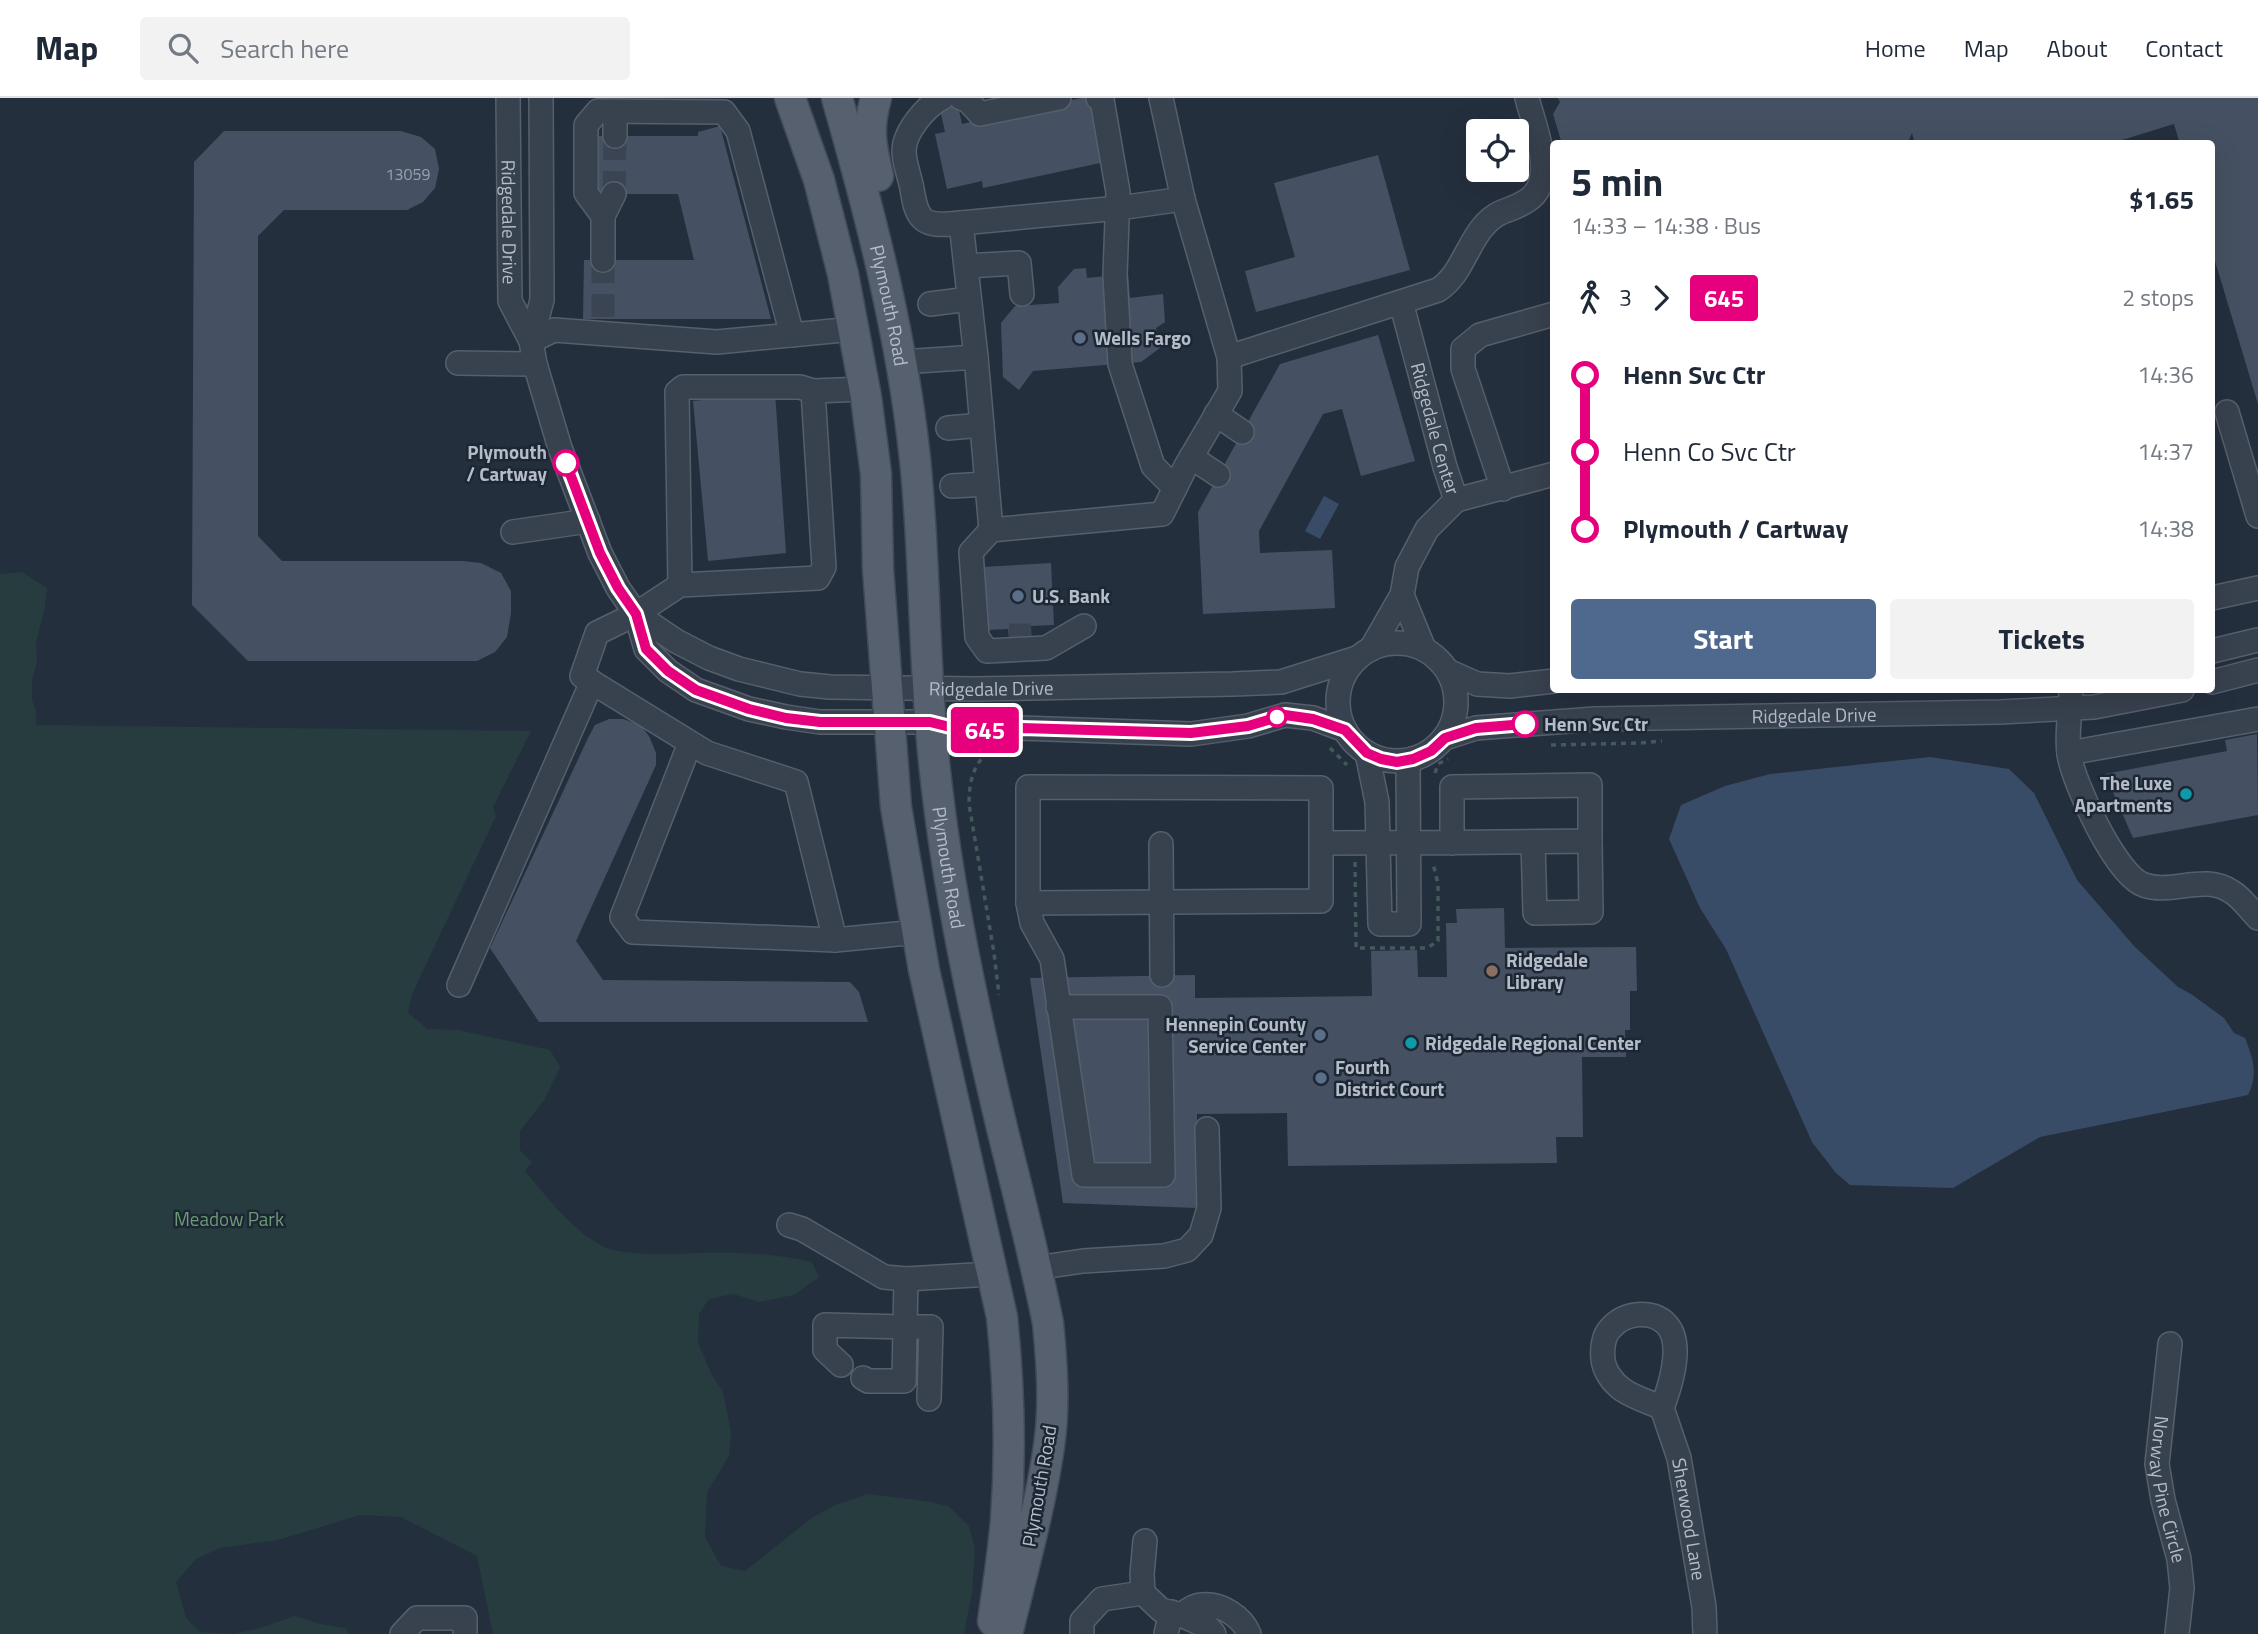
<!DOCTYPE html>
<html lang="en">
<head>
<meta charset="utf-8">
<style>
  body { margin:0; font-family:"Titillium Web",sans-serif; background:#f2f2f3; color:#1f2937; height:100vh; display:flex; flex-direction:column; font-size:26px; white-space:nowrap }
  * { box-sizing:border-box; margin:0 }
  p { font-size:23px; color:#747a83 }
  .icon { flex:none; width:38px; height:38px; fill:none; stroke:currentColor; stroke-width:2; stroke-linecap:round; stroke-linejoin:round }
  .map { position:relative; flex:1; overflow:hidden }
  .panel { position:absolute; left:1550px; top:42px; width:665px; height:553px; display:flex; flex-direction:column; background:#fff; border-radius:7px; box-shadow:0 7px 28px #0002 }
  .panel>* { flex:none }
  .badge { padding:0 14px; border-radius:5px; font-size:24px; line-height:46px }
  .buttons { position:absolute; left:1466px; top:21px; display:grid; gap:14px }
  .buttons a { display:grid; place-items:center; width:63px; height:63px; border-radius:7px; background:#fff; box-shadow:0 7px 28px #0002; font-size:35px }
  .map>.badge { position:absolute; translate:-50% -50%; box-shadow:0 0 0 4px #fff }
  .legs { display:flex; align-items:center; gap:10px; height:77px; padding:0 21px; font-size:23px }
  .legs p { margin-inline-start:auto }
  .overview { display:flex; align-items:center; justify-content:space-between; height:119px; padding:0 21px }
  h1 { font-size:38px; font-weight:700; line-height:52px }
  .cta { display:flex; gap:14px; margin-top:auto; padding:14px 21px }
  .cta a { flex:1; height:80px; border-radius:7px; background:#4f688e; color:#fff; font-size:28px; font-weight:700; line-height:80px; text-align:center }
  .cta a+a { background:#f2f2f3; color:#1f2937 }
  ul { padding:0 21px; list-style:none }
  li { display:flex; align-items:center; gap:24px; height:77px; font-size:26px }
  li i { display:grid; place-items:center; width:10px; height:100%; margin:0 9px; background:currentColor }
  li i::after { content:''; width:18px; height:18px; margin:-9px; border:5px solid; border-radius:50%; background:#fff }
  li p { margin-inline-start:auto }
  li:first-child i { background:linear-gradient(#0000 50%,currentColor 0) }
  li:last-child i { background:linear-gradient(currentColor 50%,#0000 0) }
  header { display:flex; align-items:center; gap:42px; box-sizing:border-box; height:98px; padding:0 35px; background:#fff; border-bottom:2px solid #e0e1e3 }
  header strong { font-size:33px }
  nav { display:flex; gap:38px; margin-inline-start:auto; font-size:24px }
  .search { width:490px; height:63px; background:#f2f2f3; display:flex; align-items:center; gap:18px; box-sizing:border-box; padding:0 24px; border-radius:7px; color:#747a83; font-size:26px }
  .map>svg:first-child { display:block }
  .green { fill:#263c3f }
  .water { fill:#394c67 }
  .building { fill:#455162 }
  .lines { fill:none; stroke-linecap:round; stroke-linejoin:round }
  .minor-tunnel { stroke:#3a4453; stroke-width:23; stroke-dasharray:23 11; stroke-linecap:butt }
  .minor-casing { stroke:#565f6c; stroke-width:26 }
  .major-casing { stroke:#414a57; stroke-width:33 }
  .path { stroke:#44595c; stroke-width:3.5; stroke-dasharray:5 5; stroke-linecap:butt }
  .minor { stroke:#38414e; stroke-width:23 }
  .major { stroke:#56606e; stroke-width:30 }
  .line-1-casing { stroke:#fff; stroke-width:16 }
  .line-1 { stroke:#e6007e; stroke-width:10 }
  .service-dot { fill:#5c6f8a; stroke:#1d2633; stroke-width:2.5 }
  .stop-1-dot { fill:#fff; stroke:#e6007e; stroke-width:3.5 }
  .culture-dot { fill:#0f9aa8; stroke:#1d2633; stroke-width:2.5 }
  .education-dot { fill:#8d6e63; stroke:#1d2633; stroke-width:2.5 }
  .labels { text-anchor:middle; stroke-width:5; stroke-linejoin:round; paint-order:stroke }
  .number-label { font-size:16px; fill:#98a1af }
  .street-label { font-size:19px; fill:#b4bcc9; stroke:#1d2633 }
  .poi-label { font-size:19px; font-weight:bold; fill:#b4bcc9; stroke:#1d2633; text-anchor:start }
  .stop-label { font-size:19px; font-weight:bold; fill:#b4bcc9; stroke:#1d2633; text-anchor:end }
  .park-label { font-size:19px; fill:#6b9a76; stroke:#1d2633 }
</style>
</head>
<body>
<header>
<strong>Map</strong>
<div class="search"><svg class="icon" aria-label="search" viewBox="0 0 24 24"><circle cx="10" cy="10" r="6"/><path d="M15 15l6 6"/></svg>Search here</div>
<nav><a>Home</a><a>Map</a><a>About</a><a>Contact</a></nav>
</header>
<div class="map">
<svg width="2258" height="1536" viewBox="0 0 2258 1536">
  <rect width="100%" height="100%" fill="#242f3e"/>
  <path class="green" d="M22,474L47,490L45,508L36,544L37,564L32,581V602L36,612V627L531,633L493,709L496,718L412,896L408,915L428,931L458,932L550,952L560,969L545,1001L520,1033V1052L532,1064L525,1073C547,1099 576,1137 607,1150C628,1158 676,1156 699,1155C737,1154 775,1155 812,1164L819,1179L794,1197L759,1204L733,1196L709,1201L699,1216L698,1245L712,1277L723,1294L731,1334L729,1358L707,1394L705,1439L721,1468L745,1473L813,1419L836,1407L868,1396L925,1403L948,1408L969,1428L975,1450L972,1495L964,1536H493L477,1458L401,1419L360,1417L278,1442L220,1450L196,1461L176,1484L186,1520L200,1534L234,1536L260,1530L295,1518L320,1526L346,1530L349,1536H0V476Z"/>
  <g class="water">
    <polygon points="1324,398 1339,406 1320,441 1305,433"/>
    <path d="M1930,659L2009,671L2034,695L2077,782L2135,849L2178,889L2191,896L2224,920L2234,935L2245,940C2254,963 2258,977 2248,997L2040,1039L1953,1090L1850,1087L1836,1075L1812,1044L1726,851L1700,810L1669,741L1681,707L1725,688L1770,676Z"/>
  </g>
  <g class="building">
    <polygon points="1081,0 1091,0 1105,64 983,90 982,83 947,91 935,36 945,34 939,7 957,3 962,26"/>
    <polygon points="1558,0 2258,0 2258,306 2212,153 2212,46 2180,46 2174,26 2109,46 1915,46 1912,35 1907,46 1562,46 1553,16 1560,4"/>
    <polygon points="720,28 771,221 583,221 584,162 694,162 678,96 598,96 598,38 698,38 698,34"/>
    <polygon points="224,33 401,33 421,39 435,51 439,71 435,90 423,104 407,112 284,112 258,138 258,438 282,463 463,463 481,465 501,475 511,493 511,515 507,539 495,554 477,563 248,563 192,507 194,64"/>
    <polygon points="1378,57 1410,172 1256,214 1245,173 1295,159 1274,85"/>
    <polygon points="1086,170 1087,180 1128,176 1130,200 1163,196 1165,224 1156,230 1160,250 1141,264 1033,273 1019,292 1003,279 1001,225 1015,208 1059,205 1058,189 1074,171"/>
    <polygon points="1378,237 1415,363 1361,378 1342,311 1323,316 1259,433 1260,455 1332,452 1335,510 1203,516 1198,414 1280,266"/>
    <polygon points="775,294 786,455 708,463 693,303"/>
    <polygon points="1051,465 1054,527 1031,528 1032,549 1010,550 1008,531 986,532 982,469"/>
    <polygon points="609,621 623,621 640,627 649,638 656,655 656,667 576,843 603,882 850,884 859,894 868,924 539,924 490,850 588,640 595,627"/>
    <polygon points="2257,636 2258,717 2133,740 2105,676 2227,653 2225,642"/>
    <polygon points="1504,810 1505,850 1636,849 1637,893 1630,893 1630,932 1625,932 1626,959 1582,959 1583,1039 1556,1039 1557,1065 1288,1068 1287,1015 1197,1016 1198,1110 1063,1105 1030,880 1195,877 1195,900 1372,898 1371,853 1417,852 1418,879 1447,879 1446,825 1457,825 1456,811"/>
  </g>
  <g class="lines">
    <g class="minor-tunnel">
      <polyline points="614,96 615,38"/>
      <polyline points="603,162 603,221"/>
      <polyline points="1009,537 1031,537"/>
    </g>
    <defs>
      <g id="minor">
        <path id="s1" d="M508,0L510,203L531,243L535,266L560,350L600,455L618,490L636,516L676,543L709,560L739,571L800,586L830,589L975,591L1233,586L1281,584L1357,560"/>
        <path d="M942,0C926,8 904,34 904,53C904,65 910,79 912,91C914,101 915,114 923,121C932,129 949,126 961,125"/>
        <polyline points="961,0 968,3 980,16 1059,0"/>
        <polyline points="1098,0 1102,2 1118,94 1115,177 1120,266 1153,368 1175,390"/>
        <polyline points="615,13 615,38"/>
        <polyline points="603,118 614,96"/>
        <polyline points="603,162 603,118 586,95 586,27 598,13 724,14 738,33 792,237"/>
        <polyline points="966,168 1019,165 1022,196"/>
        <path id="s2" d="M1401,204L1445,369L1456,402L1554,376"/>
        <polyline points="930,206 969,201"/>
        <polyline points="531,243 554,232 717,244 854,231"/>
        <polyline points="531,243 542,202 541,0"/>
        <polyline points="976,259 961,125 1119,110 1183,101"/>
        <path d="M1229,259L1438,192C1460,178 1466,150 1482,130C1498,110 1509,115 1528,102C1558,82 1534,28 1527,0"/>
        <polyline points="902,264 976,259 991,432 1162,416 1186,368 1230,293 1229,259 1183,101 1161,0"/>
        <polyline points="458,265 535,266"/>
        <polyline points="865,291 813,293 824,469 818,480 680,487 636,516 597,535 582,578 707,655 796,684 835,842 918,834"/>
        <polyline points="2227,314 2258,418"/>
        <polyline points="1216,316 1242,334"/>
        <polyline points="948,330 982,327"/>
        <polyline points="1191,359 1218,377"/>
        <polyline points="952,388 987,386"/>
        <polyline points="1503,391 1463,271 1463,251 1480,237 1554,216"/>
        <polyline points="991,432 971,454 977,539 987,553 1046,550 1084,528"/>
        <polyline points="513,434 588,423"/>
        <polyline points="680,487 677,294 683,289 800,289 813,293"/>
        <polyline points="1402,497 1424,551"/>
        <polyline points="2212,500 2258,490"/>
        <polyline points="636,516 646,551 668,573 696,592 749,611 786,619 820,624 930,624 969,634 1021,630 1191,636 1248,628 1285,617 1313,620 1345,632"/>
        <circle cx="1397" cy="604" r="59"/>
        <polyline points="1371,551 1402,497 1407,469 1427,431 1456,402"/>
        <polyline points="2212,553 2258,542"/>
        <polyline points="1448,573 1477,586 1510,588 1554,583"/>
        <polyline points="2212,584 2258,572"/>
        <path d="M2071,592C2071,612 2066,635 2069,656C2073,684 2116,778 2144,787C2173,797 2204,775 2232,794C2242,800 2250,812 2258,820"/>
        <path id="s3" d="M1445,640L1476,630L1595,621L2000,614L2094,609L2182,592"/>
        <polyline points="690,645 622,819 633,834 835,842"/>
        <polyline points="1367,655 1377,704 1380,826 1409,826 1408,669 1413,661"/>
        <polyline points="2069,655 2258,621"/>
        <polyline points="1533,744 1535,815 1591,814 1590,743"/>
        <path d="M1321,745V803L1028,805V689L1321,690V745C1411,745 1500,744 1590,743V687L1452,689V745"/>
        <polyline points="1161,746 1162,877"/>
        <polyline points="1028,805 1032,825 1052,861 1084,1077 1163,1077 1160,909 1058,909"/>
        <polyline points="459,887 592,584"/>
        <polyline points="789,1127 802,1131 884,1179 906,1181 991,1176"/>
        <polyline points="1036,1170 1083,1163 1164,1158 1187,1152 1201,1137 1209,1110 1207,1031"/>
        <path id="s4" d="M2170,1246L2157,1366L2163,1402L2179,1461L2182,1490L2177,1536"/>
        <polyline points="841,1267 825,1252 825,1227 905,1229 906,1181"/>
        <polyline points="863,1280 868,1283 904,1283 905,1229 931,1229 929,1301"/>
        <path id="s5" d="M1662,1310C1649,1304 1635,1300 1623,1292C1613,1285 1604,1273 1603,1261C1602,1252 1603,1238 1610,1231C1623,1215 1652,1210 1667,1227C1684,1246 1670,1289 1662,1310L1679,1360L1704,1509L1705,1536"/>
        <polyline points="1145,1443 1142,1476 1143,1495 1161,1512 1181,1517 1208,1529 1214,1536"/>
        <path d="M1181,1517C1187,1513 1194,1507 1202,1507C1220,1505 1242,1518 1249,1536"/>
        <polyline points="402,1536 417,1520 465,1520 465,1536"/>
        <polyline points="1082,1536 1082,1523 1102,1501 1143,1495"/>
        <polyline points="1166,1536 1171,1514"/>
      </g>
      <g id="major">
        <path d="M790,0L819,82L843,176L866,299L876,376L878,471L896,709L924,872L1002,1219C1009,1286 1011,1355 1006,1422C1003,1456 998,1490 993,1523"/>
        <path id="s6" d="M837,0C871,118 902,239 915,361C926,465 923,569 935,673C948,793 974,913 1002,1030C1018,1095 1035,1160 1048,1225C1052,1266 1055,1308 1049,1348C1040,1411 1022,1474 1007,1536"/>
        <path d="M876,0C867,31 871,48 878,78"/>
      </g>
    </defs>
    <use href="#minor" class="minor-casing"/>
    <use href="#major" class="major-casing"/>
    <g class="path">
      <polyline points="1551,647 1640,645 1662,643"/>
      <polyline points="1330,650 1347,667"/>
      <path d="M988,654C972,668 969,686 969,706L994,855L999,897"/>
      <polyline points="1435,675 1438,666 1448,661"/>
      <polyline points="1355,764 1356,850 1427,850 1438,843 1438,786 1433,765"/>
    </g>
    <use href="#minor" class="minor"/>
    <use href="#major" class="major"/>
  </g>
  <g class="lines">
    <defs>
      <polyline id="line-1" points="566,365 600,455 618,490 636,516 646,551 668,573 696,592 749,611 786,620 820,624 930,624 970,634 1021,630 1191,635 1248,628 1285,617 1313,621 1345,632 1367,655 1381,661 1397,664 1413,661 1431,653 1445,640 1476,630 1525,626"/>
    </defs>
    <use href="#line-1" class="line-1-casing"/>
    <use href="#line-1" class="line-1"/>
  </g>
  <g class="service-dot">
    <circle cx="1080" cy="240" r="7"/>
    <circle cx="1018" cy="498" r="7"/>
    <circle cx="1320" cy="937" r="7"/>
    <circle cx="1321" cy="980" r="7"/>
  </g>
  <g class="stop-1-dot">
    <circle cx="566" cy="365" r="12"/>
    <circle cx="1277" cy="619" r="9"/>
    <circle cx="1525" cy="626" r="12"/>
  </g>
  <g class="culture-dot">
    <circle cx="2186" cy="696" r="7"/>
    <circle cx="1411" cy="945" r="7"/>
  </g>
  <circle class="education-dot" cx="1492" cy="873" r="7"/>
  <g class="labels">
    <g class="number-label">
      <text x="408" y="82">13059</text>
    </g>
    <g class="street-label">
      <text dy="7" stroke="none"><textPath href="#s1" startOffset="124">Ridgedale Drive</textPath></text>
      <text dy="7" stroke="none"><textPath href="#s6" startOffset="214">Plymouth Road</textPath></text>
      <text dy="7" stroke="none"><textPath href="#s2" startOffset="131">Ridgedale Center</textPath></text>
      <text dy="7" stroke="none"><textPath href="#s1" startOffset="914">Ridgedale Drive</textPath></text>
      <text dy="7" stroke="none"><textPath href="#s3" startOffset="371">Ridgedale Drive</textPath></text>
      <text dy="7" stroke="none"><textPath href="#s6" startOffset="780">Plymouth Road</textPath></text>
      <text transform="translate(1039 1388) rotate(-80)" y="7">Plymouth Road</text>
      <text dy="7" stroke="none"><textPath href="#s4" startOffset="147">Norway Pine Circle</textPath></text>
      <text dy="7" stroke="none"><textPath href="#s5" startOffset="378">Sherwood Lane</textPath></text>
    </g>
    <g class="poi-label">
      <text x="1094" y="247">Wells Fargo</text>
      <text x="1032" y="505">U.S. Bank</text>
      <text x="2172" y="692" text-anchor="end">The Luxe<tspan x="2172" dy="22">Apartments</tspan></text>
      <text x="1506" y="869">Ridgedale<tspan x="1506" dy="22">Library</tspan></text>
      <text x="1306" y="933" text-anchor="end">Hennepin County<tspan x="1306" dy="22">Service Center</tspan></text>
      <text x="1425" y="952">Ridgedale Regional Center</text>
      <text x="1335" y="976">Fourth<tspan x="1335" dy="22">District Court</tspan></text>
    </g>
    <g class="stop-label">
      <text x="547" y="361">Plymouth<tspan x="547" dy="22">/ Cartway</tspan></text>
      <text x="1544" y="633" text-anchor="start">Henn Svc Ctr</text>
    </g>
    <g class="park-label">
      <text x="229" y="1128">Meadow Park</text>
    </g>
  </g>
</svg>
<div class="buttons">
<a><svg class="icon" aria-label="locate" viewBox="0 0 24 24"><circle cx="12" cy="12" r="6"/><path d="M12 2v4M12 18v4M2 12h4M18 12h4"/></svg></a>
</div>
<b class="badge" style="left:985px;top:632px;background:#e6007e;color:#fff">645</b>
<section class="panel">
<div class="overview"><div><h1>5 min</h1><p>14:33 – 14:38 · Bus</p></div><b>$1.65</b></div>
<div class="legs"><svg class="icon" aria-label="walk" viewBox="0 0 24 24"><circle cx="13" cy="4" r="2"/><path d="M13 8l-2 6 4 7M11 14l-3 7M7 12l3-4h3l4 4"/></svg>3<svg class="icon" aria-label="forward" viewBox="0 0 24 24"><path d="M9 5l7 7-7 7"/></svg><b class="badge" style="background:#e6007e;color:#fff">645</b><p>2 stops</p></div>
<ul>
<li><i style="color:#e6007e"></i><b>Henn Svc Ctr</b><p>14:36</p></li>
<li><i style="color:#e6007e"></i><span>Henn Co Svc Ctr</span><p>14:37</p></li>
<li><i style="color:#e6007e"></i><b>Plymouth / Cartway</b><p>14:38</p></li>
</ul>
<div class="cta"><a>Start</a><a>Tickets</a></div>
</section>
</div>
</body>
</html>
